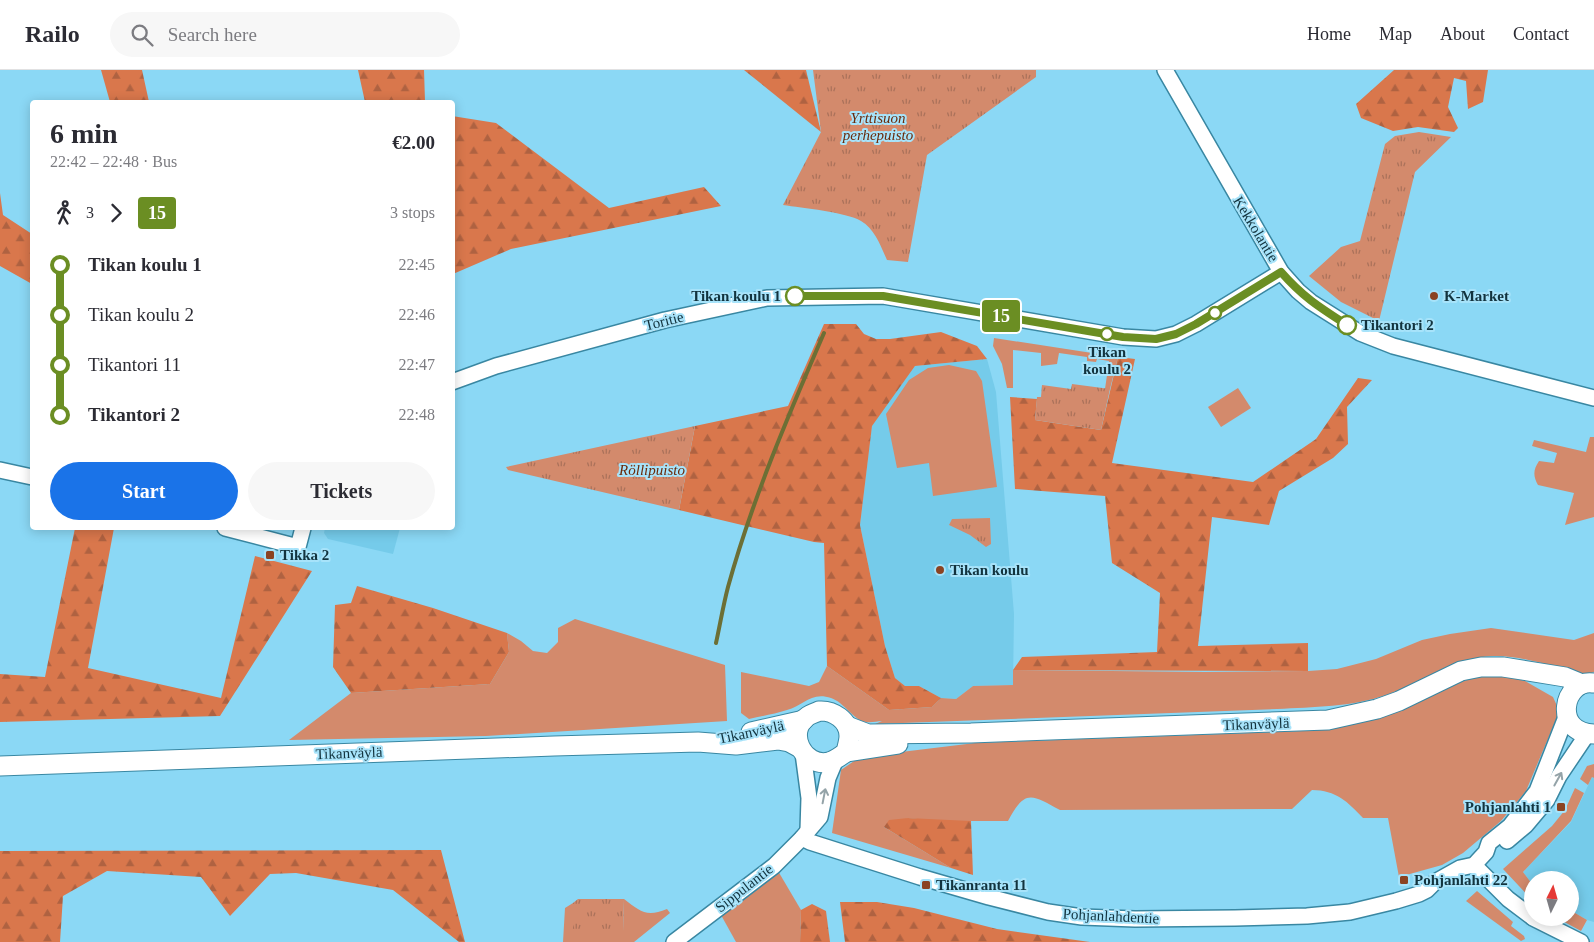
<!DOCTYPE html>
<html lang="en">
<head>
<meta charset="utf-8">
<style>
  body { margin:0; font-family:Georgia,serif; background:#f7f7f7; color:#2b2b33; height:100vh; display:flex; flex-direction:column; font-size:19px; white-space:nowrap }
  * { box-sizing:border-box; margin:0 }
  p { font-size:16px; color:#7c7c81 }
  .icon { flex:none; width:28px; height:28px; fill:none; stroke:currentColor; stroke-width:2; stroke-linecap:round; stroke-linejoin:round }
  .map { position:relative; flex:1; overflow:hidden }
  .drawer { position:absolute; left:30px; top:30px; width:425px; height:430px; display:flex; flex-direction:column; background:#fff; border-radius:5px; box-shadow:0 2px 12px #0003 }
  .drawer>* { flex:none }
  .badge { padding:0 10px; border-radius:4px; font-size:18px; line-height:32px }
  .needle { width:32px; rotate:5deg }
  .tools { position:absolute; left:1524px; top:801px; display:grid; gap:10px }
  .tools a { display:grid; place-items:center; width:55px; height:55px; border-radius:50%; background:#fff; box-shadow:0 2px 12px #0003; font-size:25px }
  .map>.badge { position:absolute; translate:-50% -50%; box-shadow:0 0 0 2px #fff }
  .legs { display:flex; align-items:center; gap:8px; height:55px; padding:0 20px; font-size:16px }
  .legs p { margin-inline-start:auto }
  .summary { display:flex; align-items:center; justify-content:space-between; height:85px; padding:0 20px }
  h1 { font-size:28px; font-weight:800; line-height:38px }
  .cta { display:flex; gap:10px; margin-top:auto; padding:10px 20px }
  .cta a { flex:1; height:58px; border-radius:30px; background:#1a73e8; color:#fff; font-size:20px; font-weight:800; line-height:58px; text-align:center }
  .cta a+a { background:#f7f7f7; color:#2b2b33 }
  ul { padding:0 20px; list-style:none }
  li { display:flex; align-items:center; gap:18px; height:50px; font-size:19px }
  li i { display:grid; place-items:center; width:8px; height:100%; margin:0 6px; background:currentColor }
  li i::after { content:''; width:12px; height:12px; margin:-6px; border:4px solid; border-radius:50%; background:#fff }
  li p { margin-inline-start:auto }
  li:first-child i { background:linear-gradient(#0000 50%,currentColor 0) }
  li:last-child i { background:linear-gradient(currentColor 50%,#0000 0) }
  header { display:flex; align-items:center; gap:30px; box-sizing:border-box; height:70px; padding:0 25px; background:#fff; border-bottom:1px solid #e1e1e2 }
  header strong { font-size:24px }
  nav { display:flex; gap:28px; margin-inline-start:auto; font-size:18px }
  .search { width:350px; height:45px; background:#f7f7f7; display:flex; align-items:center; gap:12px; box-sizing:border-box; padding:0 18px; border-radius:28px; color:#7c7c81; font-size:19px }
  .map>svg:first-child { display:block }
  .built { fill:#75cbea }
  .green { fill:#d38a6c }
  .forest { fill:url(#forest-firs) }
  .park { fill:url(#park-tufts) }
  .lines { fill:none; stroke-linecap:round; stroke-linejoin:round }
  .stream { stroke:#6c6f35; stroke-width:4 }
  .minor-casing { stroke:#3987a2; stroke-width:18 }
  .major-casing { stroke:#3987a2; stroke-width:21 }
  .minor { stroke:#fff; stroke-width:15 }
  .major { stroke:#fff; stroke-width:19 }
  .oneway { stroke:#94a3a8 }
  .line-1-casing { stroke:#fff; stroke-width:11 }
  .line-1 { stroke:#6b8e23; stroke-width:8 }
  .stop-1-dot { fill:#fff; stroke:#6b8e23; stroke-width:2.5 }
  .poi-dot { fill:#8b4322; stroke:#a7e3fa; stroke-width:2 }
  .labels { text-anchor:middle; stroke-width:4; stroke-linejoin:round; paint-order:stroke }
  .park-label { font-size:15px; font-style:italic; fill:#6a2a0b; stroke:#a7e3fa }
  .street-label { font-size:15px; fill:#12333e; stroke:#a7e3fa }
  .stop-label { font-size:15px; font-weight:bold; fill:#12333e; stroke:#a7e3fa; text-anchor:end }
  .poi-label { font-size:15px; font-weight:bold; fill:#12333e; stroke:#a7e3fa; text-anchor:start }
</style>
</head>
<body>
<header>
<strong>Railo</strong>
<div class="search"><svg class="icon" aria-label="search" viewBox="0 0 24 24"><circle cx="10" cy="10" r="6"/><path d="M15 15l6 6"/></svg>Search here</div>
<nav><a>Home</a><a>Map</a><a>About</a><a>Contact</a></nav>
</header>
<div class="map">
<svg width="1594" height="872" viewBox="0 0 1594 872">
  <defs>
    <pattern id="forest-firs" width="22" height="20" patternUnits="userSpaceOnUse" patternTransform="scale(1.25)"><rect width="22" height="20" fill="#d9774c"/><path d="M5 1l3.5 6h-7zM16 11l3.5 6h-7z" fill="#af6241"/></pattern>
    <pattern id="park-tufts" width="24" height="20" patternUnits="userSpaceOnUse" patternTransform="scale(1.25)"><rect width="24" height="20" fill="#d38a6c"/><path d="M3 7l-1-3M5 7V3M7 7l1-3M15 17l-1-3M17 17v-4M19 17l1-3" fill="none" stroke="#aa715a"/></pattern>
  </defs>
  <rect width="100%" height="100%" fill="#8bd8f5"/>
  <g class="built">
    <polygon points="987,289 996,322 1014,544 1013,615 973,616 956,629 941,628 919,616 905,616 895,608 885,576 860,455 872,355 915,296"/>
    <polygon points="325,458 400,458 393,484 328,469 324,463"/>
    <polygon points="1592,707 1594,708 1594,852 1587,850 1570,840 1570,810 1532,810 1532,814 1523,802 1571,752"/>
  </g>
  <g class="green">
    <polygon points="994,268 1118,287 1110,319 1105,319 1109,291 1097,289 1096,292 1087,291 1087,287 1059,283 1057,294 1041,296 1041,283 1013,280 1013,318 1007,318 1002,294 993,276"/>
    <polygon points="949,295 976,301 982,311 997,417 933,426 929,393 897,398 886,344 909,310 928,298"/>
    <polygon points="1238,318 1251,338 1221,357 1208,337"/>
    <path d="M1590,367H1594V447L1565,455L1574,423L1538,415C1533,406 1533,400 1539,391L1554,393L1557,383L1532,376L1534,370L1586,382Z"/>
    <polygon points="575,549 725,595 727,651 486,666 289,670 351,623 490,614 509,582 507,563 521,571 533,581 547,583 558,572 558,558"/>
    <path d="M1491,558L1574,570L1594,563V602L1586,605C1557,598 1522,585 1493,586C1453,587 1423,613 1386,625C1352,637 1313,637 1277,639L875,654L882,651C877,651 871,653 866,652C854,651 844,632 831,628C811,621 803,636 787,640C775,644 762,646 749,649L741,643V602L809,616L819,612L827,596L889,640L932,637L941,628L956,629L973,616L1013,615V600L1205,602L1308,601L1337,599L1376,589L1422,570L1450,564Z"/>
    <path d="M1482,606H1504L1525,611L1553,627L1558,638V645L1526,721L1501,751L1463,783L1442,795L1399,807L1388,748H1363C1348,732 1336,720 1312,720L1292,739L1060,740C1031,724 1025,719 1008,751H934L909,748L884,757L951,798L832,763L841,700L860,687L975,673L1303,661C1336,657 1366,652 1397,641C1426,631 1451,612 1482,606Z"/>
    <polygon points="1594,694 1594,708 1592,707 1588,715 1580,709 1587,696"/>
    <polygon points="1575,718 1584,723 1571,751 1523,802 1532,814 1532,830 1503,799 1552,756 1565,740"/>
    <polygon points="778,801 801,840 800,872 736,872 721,845"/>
    <polygon points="1477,821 1513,852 1511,856 1524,866 1525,869 1521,871 1466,831"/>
    <path d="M624,829C640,841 646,848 667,839L670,843L634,872H563L565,838L573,833V861H623Z"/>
    <polygon points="1570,840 1587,850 1581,861 1557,848 1570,848"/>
  </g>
  <g class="forest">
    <polygon points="101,0 142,0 149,32 110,32"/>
    <polygon points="358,0 424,0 425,32 365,32"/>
    <polygon points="744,0 806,0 821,62"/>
    <polygon points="1394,0 1488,0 1483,32 1468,39 1466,11 1454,8 1448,37 1458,58 1454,62 1418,57 1393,61 1361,48 1356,34"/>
    <polygon points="452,46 496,53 609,138 704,117 721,136 511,179 453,204"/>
    <polygon points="0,123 3,145 32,164 32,214 0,196"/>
    <polygon points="824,254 856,254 864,264 876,269 890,269 941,262 977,276 987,289 915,296 872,356 860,455 885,576 895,608 905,616 919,616 941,628 932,637 889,640 827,596 824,473 814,472 679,440 695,356 788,336"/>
    <polygon points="1118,287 1135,289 1112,393 1253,412 1316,369 1358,308 1372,310 1347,337 1348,374 1333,388 1279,421 1269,455 1212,447 1198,576 1308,573 1308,601 1013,600 1022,587 1157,582 1160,523 1112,493 1105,426 1015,419 1010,327 1037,329 1035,350 1101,360"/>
    <polygon points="75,458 114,458 88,598 221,628 255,486 312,501 220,646 0,652 0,604 45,607"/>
    <polygon points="357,516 433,538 507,563 509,582 490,614 351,623 333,597 335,535 351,533"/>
    <polygon points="908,748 971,751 973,805 951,798 884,757 889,750"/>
    <polygon points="441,780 465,872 459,872 393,820 296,803 270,804 230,846 201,807 107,801 63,826 60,872 0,872 0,781"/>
    <polygon points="840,832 877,832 914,838 997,859 1090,872 845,872"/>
    <polygon points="812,834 826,841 830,872 800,872 801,840"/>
  </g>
  <g class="park">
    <path d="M813,0H1036V7L927,85L908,192L887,190C881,177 875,159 861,151C846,142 802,138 783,135L821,62Z"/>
    <polygon points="1419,62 1451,67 1415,102 1379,251 1341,232 1309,206 1341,177 1360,171 1385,74 1395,66"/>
    <polygon points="1072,314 1110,319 1101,360 1035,350 1037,327 1041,327 1042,315 1071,319"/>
    <polygon points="695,356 679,440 508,400 506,397"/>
    <polygon points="990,448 991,474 986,477 970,465 949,455 952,449"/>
    <polygon points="578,829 624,829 623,861 573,862 573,833"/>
  </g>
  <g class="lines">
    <path class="stream" d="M716,573C720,555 723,536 728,517C752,430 788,346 824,263"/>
    <defs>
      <g id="minor">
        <polyline points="1165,0 1273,188 1281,202 1298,221 1311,232 1360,263 1393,276 1594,328"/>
        <polyline points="452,312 496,296 665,250 767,228 883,226 1123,267 1156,269 1176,264 1196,254 1281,202"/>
        <polyline points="0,400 32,407"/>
        <polyline points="225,458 298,477 303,458"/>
        <polyline points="803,683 809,728 808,760"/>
        <polyline points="802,768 810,772 920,807 989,827 1048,842 1082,847 1135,849 1235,848 1307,846 1350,842 1396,831 1419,824 1427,820 1435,812 1460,798 1474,795 1486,782 1489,773 1510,756 1537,721 1566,647"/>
        <polyline points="1507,771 1526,755 1547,730 1559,706 1588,663"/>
        <polyline points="1474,795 1508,829 1532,847"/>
        <polyline points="1533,848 1581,872"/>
        <polyline points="674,872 774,796 802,768 820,747 828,708 836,689"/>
      </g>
      <g id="major">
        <path d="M1593,613C1563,609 1552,663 1594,664"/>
        <path d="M819,641C833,640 849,650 849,666C849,671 847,677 846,682C841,686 836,690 829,692C803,698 785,661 808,646C811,644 815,643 819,641Z"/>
        <polyline points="847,656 868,664 971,663 1328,650 1377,639 1399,631 1461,601 1481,597 1503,597 1565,607 1582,614"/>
        <polyline points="751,662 804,650"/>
        <polyline points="846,682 898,674"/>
        <polyline points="0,696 554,676 698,672 736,675 778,670 789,672 800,678"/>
      </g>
    </defs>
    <use href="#minor" class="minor-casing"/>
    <use href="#major" class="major-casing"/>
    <use href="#minor" class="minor"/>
    <use href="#major" class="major"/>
  </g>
  <defs><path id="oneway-shaft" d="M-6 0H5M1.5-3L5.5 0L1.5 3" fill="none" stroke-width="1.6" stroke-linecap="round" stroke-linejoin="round" transform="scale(1.25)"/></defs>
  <g class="oneway">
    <use href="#oneway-shaft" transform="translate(1558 709) rotate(-61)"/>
    <use href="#oneway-shaft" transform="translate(824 726) rotate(-79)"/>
  </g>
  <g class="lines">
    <defs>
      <path id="line-1" d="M795,226H883L1123,267L1156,269L1176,264L1196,254L1281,202C1303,227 1319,237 1347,255"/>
    </defs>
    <use href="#line-1" class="line-1-casing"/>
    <use href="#line-1" class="line-1"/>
  </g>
  <g class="stop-1-dot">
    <circle cx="795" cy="226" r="9"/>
    <circle cx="1215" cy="243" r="6"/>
    <circle cx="1347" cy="255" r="9"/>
    <circle cx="1107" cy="264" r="6"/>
  </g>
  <g class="poi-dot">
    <circle cx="1434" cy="226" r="5"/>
    <rect x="265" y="480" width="10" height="10" rx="2.5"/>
    <circle cx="940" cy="500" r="5"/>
    <rect x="1556" y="732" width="10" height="10" rx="2.5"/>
    <rect x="1399" y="805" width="10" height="10" rx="2.5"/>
    <rect x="921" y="810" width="10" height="10" rx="2.5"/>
  </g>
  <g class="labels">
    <g class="park-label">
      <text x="878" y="53">Yrttisuon<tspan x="878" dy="17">perhepuisto</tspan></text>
      <text x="652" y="405">Röllipuisto</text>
    </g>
    <g class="street-label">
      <text transform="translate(1256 159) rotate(59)" y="5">Kekkolantie</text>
      <text transform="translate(664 251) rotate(-14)" y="5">Toritie</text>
      <text transform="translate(1256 654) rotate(-2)" y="5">Tikanväylä</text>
      <text transform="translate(751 662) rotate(-12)" y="5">Tikanväylä</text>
      <text transform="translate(349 683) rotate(-2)" y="5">Tikanväylä</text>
      <text transform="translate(744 818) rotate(-38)" y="5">Sippulantie</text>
      <text transform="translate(1111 846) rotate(3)" y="5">Pohjanlahdentie</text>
    </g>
    <g class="stop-label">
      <text x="781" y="231">Tikan koulu 1</text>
      <text x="1361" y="260" text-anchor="start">Tikantori 2</text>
      <text x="1107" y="287" text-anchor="middle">Tikan<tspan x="1107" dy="17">koulu 2</tspan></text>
    </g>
    <g class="poi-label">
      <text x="1444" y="231">K-Market</text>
      <text x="280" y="490">Tikka 2</text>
      <text x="950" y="505">Tikan koulu</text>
      <text x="1551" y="742" text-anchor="end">Pohjanlahti 1</text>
      <text x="1414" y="815">Pohjanlahti 22</text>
      <text x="936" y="820">Tikanranta 11</text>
    </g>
  </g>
</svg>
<div class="tools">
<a><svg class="needle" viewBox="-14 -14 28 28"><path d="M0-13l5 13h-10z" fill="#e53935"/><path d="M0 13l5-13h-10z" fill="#7c7c81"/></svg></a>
</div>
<b class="badge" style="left:1001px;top:246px;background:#6b8e23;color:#fff">15</b>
<section class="drawer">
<div class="summary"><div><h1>6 min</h1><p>22:42 – 22:48 · Bus</p></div><b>€2.00</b></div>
<div class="legs"><svg class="icon" aria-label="walk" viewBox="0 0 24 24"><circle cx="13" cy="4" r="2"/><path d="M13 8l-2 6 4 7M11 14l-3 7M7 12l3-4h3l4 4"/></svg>3<svg class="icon" aria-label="forward" viewBox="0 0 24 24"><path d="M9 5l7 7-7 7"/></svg><b class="badge" style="background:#6b8e23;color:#fff">15</b><p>3 stops</p></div>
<ul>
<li><i style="color:#6b8e23"></i><b>Tikan koulu 1</b><p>22:45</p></li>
<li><i style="color:#6b8e23"></i><span>Tikan koulu 2</span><p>22:46</p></li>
<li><i style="color:#6b8e23"></i><span>Tikantori 11</span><p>22:47</p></li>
<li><i style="color:#6b8e23"></i><b>Tikantori 2</b><p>22:48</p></li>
</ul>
<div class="cta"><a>Start</a><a>Tickets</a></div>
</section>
</div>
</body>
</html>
